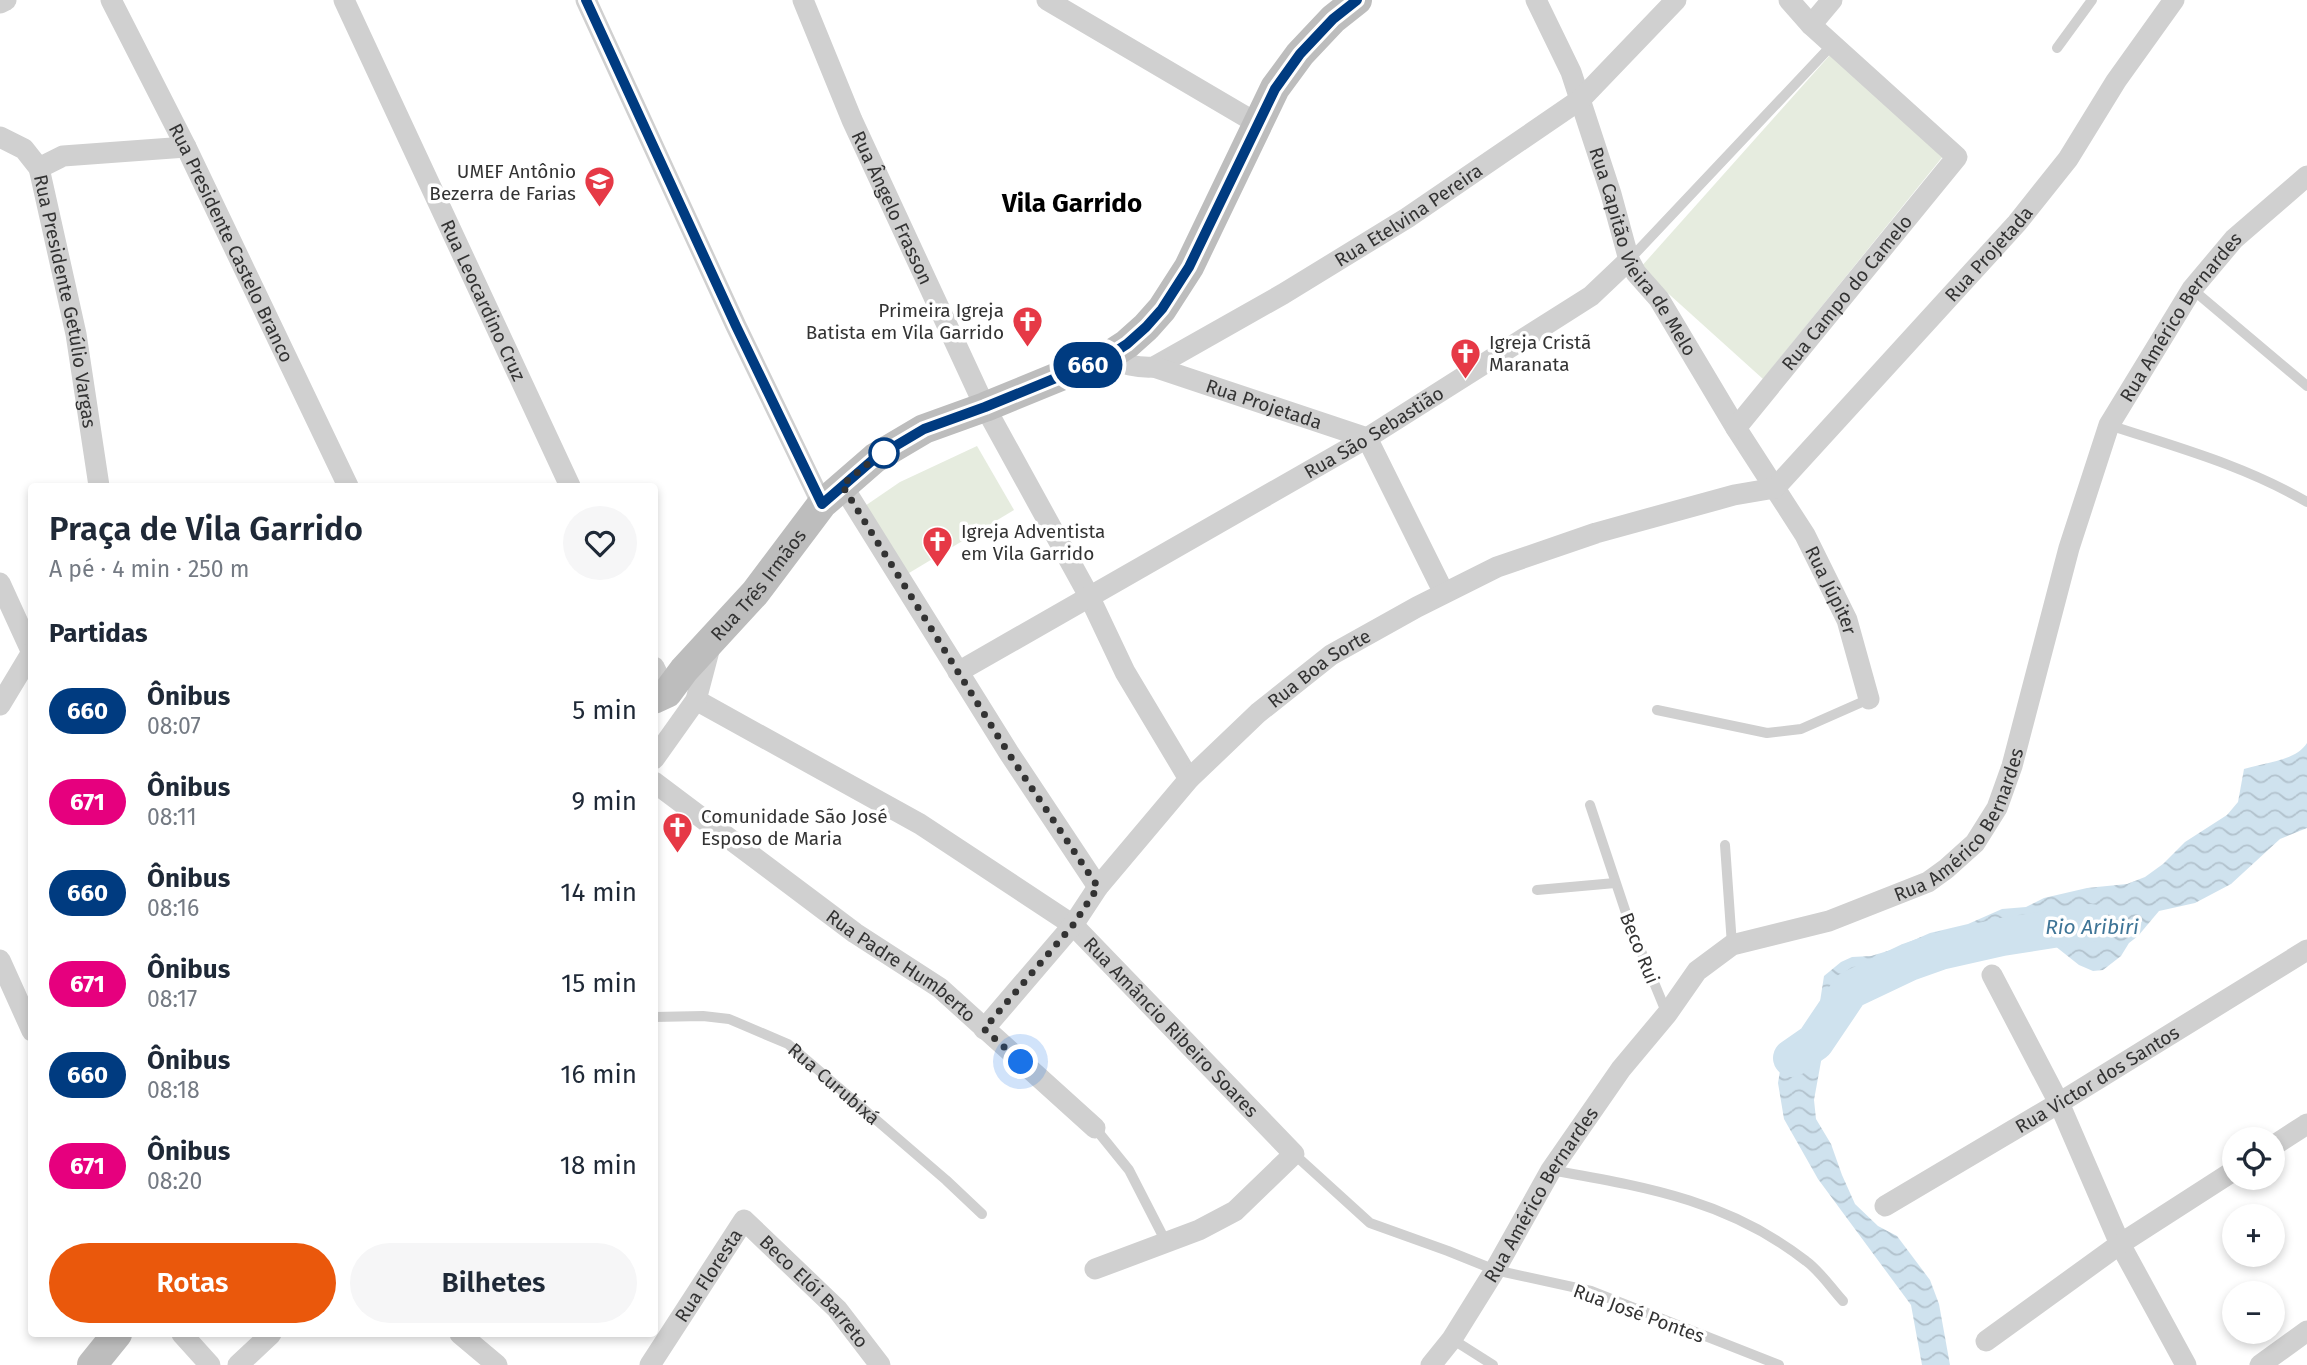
<!DOCTYPE html>
<html lang="pt">
<head>
<meta charset="utf-8">
<style>
  body { margin:0; font-family:"Fira Sans",sans-serif; background:#f6f6f7; color:#1f2937; height:100vh; display:flex; flex-direction:column; font-size:26px; white-space:nowrap }
  * { box-sizing:border-box; margin:0 }
  p { font-size:23px; color:#747a83 }
  .icon { flex:none; width:38px; height:38px; fill:none; stroke:currentColor; stroke-width:2; stroke-linecap:round; stroke-linejoin:round }
  .map { position:relative; flex:1; overflow:hidden }
  .panel { position:absolute; left:28px; top:483px; width:630px; height:854px; display:flex; flex-direction:column; background:#fff; border-radius:7px; box-shadow:0 4px 10px #0003 }
  .panel>* { flex:none }
  .badge { padding:0 14px; border-radius:23px; font-size:24px; line-height:46px }
  .tools { position:absolute; left:2222px; top:1127px; display:grid; gap:14px }
  .tools a { display:grid; place-items:center; width:63px; height:63px; border-radius:50%; background:#fff; box-shadow:0 4px 10px #0003; font-size:35px }
  .you { position:absolute; width:35px; height:35px; margin:-18px; border:5px solid #fff; border-radius:50%; background:#1a73e8; box-shadow:0 0 0 10px #1a73e833 }
  .map>.badge { position:absolute; translate:-50% -50%; box-shadow:0 0 0 4px #fff }
  h2 { padding:0 21px; font-size:26px; line-height:63px }
  .round { display:grid; place-items:center; flex:none; width:74px; height:74px; border-radius:37px; background:#f6f6f7 }
  .overview { display:flex; align-items:center; justify-content:space-between; height:119px; padding:0 21px }
  h1 { font-size:33px; font-weight:600; line-height:52px }
  .cta { display:flex; gap:14px; margin-top:auto; padding:14px 21px }
  .cta a { flex:1; height:80px; border-radius:42px; background:#ea580c; color:#fff; font-size:28px; font-weight:600; line-height:80px; text-align:center }
  .cta a+a { background:#f6f6f7; color:#1f2937 }
  ul { padding:0; list-style:none }
  li { display:flex; align-items:center; gap:21px; height:91px; padding:0 21px }
  li div { flex:1 }
  li b { display:block; font-size:26px }
  li em { font-style:normal }
  li .badge { min-width:77px; font-weight:700; text-align:center }
  .map>svg:first-child { display:block }
  .green { fill:#e6ecdf }
  .water { fill:url(#water-waves) }
  .lines { fill:none; stroke-linecap:round; stroke-linejoin:round }
  .river { stroke:#cfe2ee; stroke-width:38 }
  .lane { stroke:#d0d0d0; stroke-width:10 }
  .street { stroke:#d0d0d0; stroke-width:21 }
  .secondary { stroke:#bdbdbd; stroke-width:30 }
  .line-casing { stroke:#fff; stroke-width:16 }
  .line { stroke:#003b80; stroke-width:10 }
  .walk { stroke:#333; stroke-width:7; stroke-dasharray:0 12.6 }
  .stop-dot { fill:#fff; stroke:#003b80; stroke-width:3.5 }
  .labels { text-anchor:middle; stroke-width:7; stroke-linejoin:round; paint-order:stroke }
  .poi-label { font-size:19px; fill:#333; stroke:#fff; text-anchor:start }
  .street-label { font-size:19px; fill:#333; stroke:#fff }
  .water-label { font-size:21px; font-style:italic; fill:#3f7597; stroke:#fff }
  .district-label { font-size:26px; font-weight:bold; fill:#000; stroke:#fff }
</style>
</head>
<body>
<div class="map">
<svg width="2307" height="1365" viewBox="0 0 2307 1365">
  <defs>
    <pattern id="water-waves" width="16" height="10" patternUnits="userSpaceOnUse" patternTransform="scale(1.75)"><rect width="16" height="10" fill="#cfe2ee"/><path d="M0 5q4-4 8 0t8 0" fill="none" stroke="#b2c2cd"/></pattern>
  </defs>
  <rect width="100%" height="100%" fill="#fff"/>
  <g class="green">
    <polygon points="1830,55 1944,155 1763,379 1640,268"/>
    <polygon points="977,446 1014,510 904,576 862,508 900,482"/>
  </g>
  <path class="water" d="M2307,743V828L2280,839L2231,884L2195,903L2159,911L2138,936L2129,943L2121,956L2103,970L2093,971L2079,965L2055,946L2045,940L2040,929L2024,925L1947,951L1931,955H1915L1900,960L1851,980L1839,991L1830,1012L1814,1100L1816,1119L1831,1144L1842,1175L1855,1204L1878,1226L1897,1236L1930,1280L1939,1304L1950,1365H1922L1911,1305L1818,1179L1784,1119L1778,1083L1782,1059L1788,1048L1804,1036L1811,1019L1819,1008L1824,976L1841,962L1852,957L1871,956L1891,950L1930,933L1968,924L2002,909L2026,907L2044,898L2087,888L2127,884L2145,877L2163,864L2185,842L2227,815L2238,802L2244,769C2263,763 2296,761 2307,743Z"/>
  <g class="lines">
    <polyline class="river" points="1792,1058 1815,1042 1850,990 1909,962 1940,951 2002,937 2091,923"/>
    <g class="lane">
      <polyline points="2057,48 2092,0"/>
      <polyline points="1629,260 1832,45"/>
      <polyline points="2192,289 2307,386"/>
      <path d="M2109,425C2179,448 2243,465 2307,502"/>
      <polyline points="1657,710 1767,733 1801,729 1869,699"/>
      <polyline points="1590,805 1629,922 1667,1014"/>
      <polyline points="1725,845 1732,945"/>
      <polyline points="1537,890 1615,883"/>
      <path id="s1" d="M654,1017L703,1016L729,1019L788,1044L946,1180L982,1214"/>
      <polyline points="1095,1128 1129,1170 1167,1244"/>
      <polyline points="1294,1154 1370,1223 1448,1251 1495,1270 1591,1291 1779,1365"/>
      <path d="M1551,1170C1645,1187 1728,1200 1806,1261C1820,1271 1831,1288 1843,1301"/>
      <polyline points="1452,1339 1493,1365"/>
    </g>
    <g class="street">
      <path id="s2" d="M111,0L186,147L348,486"/>
      <path id="s3" d="M344,0L570,486"/>
      <polyline points="586,0 736,326 822,504"/>
      <path id="s4" d="M803,0L852,120L985,407L1089,596L1125,672L1189,779"/>
      <polyline points="1047,0 1258,124"/>
      <path id="s5" d="M1536,0L1571,72L1611,194L1629,260L1636,273L1659,299L1736,428L1805,535L1847,620L1869,699"/>
      <polyline points="0,3 6,0"/>
      <polyline points="1811,25 1832,0"/>
      <path id="s6" d="M0,137L24,149L39,168L76,334L99,486"/>
      <polyline points="39,168 63,156 186,147"/>
      <path id="s7" d="M1107,357C1123,364 1136,368 1154,367L1283,294L1407,218L1581,99L1676,0"/>
      <path id="s8" d="M1154,367L1367,438L1444,593"/>
      <path id="s9" d="M1736,428L1957,157L1811,25L1789,0"/>
      <polyline points="842,485 1009,753 1098,887"/>
      <path id="s10" d="M1775,488L2017,223L2068,159L2116,81L2174,0"/>
      <polyline points="0,583 32,653"/>
      <polyline points="654,667 667,693"/>
      <path id="s11" d="M958,672L1367,438L1591,296L1629,260"/>
      <path id="s12" d="M696,700L920,824L1073,925L1294,1154L1235,1211L1199,1230L1095,1269"/>
      <polyline points="0,705 32,652"/>
      <polyline points="654,759 696,700 711,643"/>
      <path id="s13" d="M654,782L855,933L940,988L1095,1128"/>
      <polyline points="0,960 32,1031"/>
      <polyline points="1992,975 2059,1103 2120,1244 2186,1365"/>
      <path id="s14" d="M984,1029L1073,925L1098,887L1189,779L1258,713L1331,655L1417,607L1497,567L1596,533L1734,495L1775,488"/>
      <polyline points="2273,1146 2307,1124"/>
      <path id="s15" d="M1885,1206L2059,1103L2307,950"/>
      <polyline points="182,1334 210,1365"/>
      <polyline points="460,1334 497,1365"/>
      <polyline points="1986,1341 2120,1244 2235,1170"/>
      <polyline points="238,1365 271,1334"/>
      <path id="s16" d="M650,1365L744,1220L837,1309L880,1365"/>
      <path id="s17" d="M1431,1365L1452,1339L1495,1270L1551,1170L1621,1069L1667,1014L1697,971L1732,945L1829,921L1928,882L1946,869L1975,843L1997,808L2012,766L2069,548L2109,425L2192,289L2234,239L2307,176"/>
      <polyline points="2260,1365 2307,1331"/>
    </g>
    <g class="secondary">
      <path id="s18" d="M654,699L667,693L684,670L755,593L822,504L875,458L924,429L985,407L1107,357L1127,344L1146,327L1162,309L1189,267L1275,88L1300,54L1333,19L1357,0"/>
      <polyline points="92,1365 117,1334"/>
    </g>
  </g>
  <g class="lines">
    <defs>
      <polyline id="line" points="586,0 736,326 822,504 875,458 924,429 985,407 1107,357 1127,344 1146,327 1162,309 1189,267 1275,89 1300,54 1333,19 1357,0"/>
    </defs>
    <use href="#line" class="line-casing"/>
    <use href="#line" class="line"/>
    <polyline class="walk" points="884,453 891,448 875,458 842,485 1009,754 1098,887 1073,925 984,1029 1021,1062"/>
  </g>
  <defs>
    <symbol id="school-pin" viewBox="-11 -11 22 30"><path d="M0 17L-7.5 6A9.5 9.5 0 1 1 7.5 6Z" fill="#e63946" stroke="#fff"/><path d="M0-5L7-2L0 1L-7-2ZM-4 1L0 2.5L4 1V4Q0 6-4 4Z" fill="#fff"/></symbol>
    <symbol id="church-pin" viewBox="-11 -11 22 30"><path d="M0 17L-7.5 6A9.5 9.5 0 1 1 7.5 6Z" fill="#e63946" stroke="#fff"/><path d="M-1.2-6h2.4v3.5h3.3v2.4h-3.3V6h-2.4V-.1h-3.3v-2.4h3.3Z" fill="#fff"/></symbol>
  </defs>
  <g fill-rule="evenodd">
    <use href="#school-pin" x="582" y="164" width="35" height="47"/>
    <use href="#church-pin" x="1010" y="304" width="35" height="47"/>
    <use href="#church-pin" x="1448" y="336" width="35" height="47"/>
    <use href="#church-pin" x="920" y="524" width="35" height="47"/>
    <use href="#church-pin" x="660" y="810" width="35" height="47"/>
  </g>
  <circle class="stop-dot" cx="884" cy="453" r="14"/>
  <g class="labels">
    <g class="poi-label">
      <text x="576" y="178" text-anchor="end">UMEF Antônio<tspan x="576" dy="22">Bezerra de Farias</tspan></text>
      <text x="1004" y="317" text-anchor="end">Primeira Igreja<tspan x="1004" dy="22">Batista em Vila Garrido</tspan></text>
      <text x="1489" y="349">Igreja Cristã<tspan x="1489" dy="22">Maranata</tspan></text>
      <text x="961" y="538">Igreja Adventista<tspan x="961" dy="22">em Vila Garrido</tspan></text>
      <text x="701" y="823">Comunidade São José<tspan x="701" dy="22">Esposo de Maria</tspan></text>
    </g>
    <g class="street-label">
      <text dy="7" stroke="none"><textPath href="#s4" startOffset="226">Rua Ângelo Frasson</textPath></text>
      <text dy="7" stroke="none"><textPath href="#s7" startOffset="345">Rua Etelvina Pereira</textPath></text>
      <text dy="7" stroke="none"><textPath href="#s2" startOffset="271">Rua Presidente Castelo Branco</textPath></text>
      <text dy="7" stroke="none"><textPath href="#s5" startOffset="275">Rua Capitão Vieira de Melo</textPath></text>
      <text dy="7" stroke="none"><textPath href="#s10" startOffset="317">Rua Projetada</textPath></text>
      <text dy="7" stroke="none"><textPath href="#s9" startOffset="175">Rua Campo do Camelo</textPath></text>
      <text dy="7" stroke="none"><textPath href="#s3" startOffset="331">Rua Leocardino Cruz</textPath></text>
      <text dy="7" stroke="none"><textPath href="#s6" startOffset="187">Rua Presidente Getúlio Vargas</textPath></text>
      <text dy="7" stroke="none"><textPath href="#s17" startOffset="1358">Rua Américo Bernardes</textPath></text>
      <text dy="7" stroke="none"><textPath href="#s8" startOffset="116">Rua Projetada</textPath></text>
      <text dy="7" stroke="none"><textPath href="#s11" startOffset="480">Rua São Sebastião</textPath></text>
      <text dy="7" stroke="none"><textPath href="#s18" startOffset="156">Rua Três Irmãos</textPath></text>
      <text dy="7" stroke="none"><textPath href="#s5" startOffset="665">Rua Júpiter</textPath></text>
      <text dy="7" stroke="none"><textPath href="#s14" startOffset="495">Rua Boa Sorte</textPath></text>
      <text dy="7" stroke="none"><textPath href="#s17" startOffset="791">Rua Américo Bernardes</textPath></text>
      <text transform="translate(1640 948) rotate(68)" y="7">Beco Rui</text>
      <text dy="7" stroke="none"><textPath href="#s13" startOffset="308">Rua Padre Humberto</textPath></text>
      <text dy="7" stroke="none"><textPath href="#s12" startOffset="581">Rua Amâncio Ribeiro Soares</textPath></text>
      <text dy="7" stroke="none"><textPath href="#s15" startOffset="247">Rua Victor dos Santos</textPath></text>
      <text dy="7" stroke="none"><textPath href="#s1" startOffset="200">Rua Curubixá</textPath></text>
      <text dy="7" stroke="none"><textPath href="#s17" startOffset="203">Rua Américo Bernardes</textPath></text>
      <text dy="7" stroke="none"><textPath href="#s16" startOffset="107">Rua Floresta</textPath></text>
      <text dy="7" stroke="none"><textPath href="#s16" startOffset="273">Beco Elói Barreto</textPath></text>
      <text transform="translate(1639 1313) rotate(20)" y="7">Rua José Pontes</text>
    </g>
    <g class="water-label">
      <text x="2092" y="934">Rio Aribiri</text>
    </g>
    <g class="district-label">
      <text x="1072" y="212">Vila Garrido</text>
    </g>
  </g>
</svg>
<div class="tools">
<a><svg class="icon" aria-label="locate" viewBox="0 0 24 24"><circle cx="12" cy="12" r="6"/><path d="M12 2v4M12 18v4M2 12h4M18 12h4"/></svg></a>
<a>+</a>
<a>−</a>
</div>
<div class="you" style="left:1021px;top:1062px"></div>
<b class="badge" style="left:1088px;top:365px;background:#003b80;color:#fff">660</b>
<section class="panel">
<div class="overview"><div><h1>Praça de Vila Garrido</h1><p>A pé · 4 min · 250 m</p></div><a class="round"><svg class="icon" aria-label="heart" viewBox="0 0 24 24"><path d="M12 20l-8-8c-3-5 5-10 8-4 3-6 11-1 8 4z"/></svg></a></div>
<h2>Partidas</h2>
<ul>
<li><span class="badge" style="background:#003b80;color:#fff">660</span><div><b>Ônibus</b><p>08:07</p></div><em>5 min</em></li>
<li><span class="badge" style="background:#e6007e;color:#fff">671</span><div><b>Ônibus</b><p>08:11</p></div><em>9 min</em></li>
<li><span class="badge" style="background:#003b80;color:#fff">660</span><div><b>Ônibus</b><p>08:16</p></div><em>14 min</em></li>
<li><span class="badge" style="background:#e6007e;color:#fff">671</span><div><b>Ônibus</b><p>08:17</p></div><em>15 min</em></li>
<li><span class="badge" style="background:#003b80;color:#fff">660</span><div><b>Ônibus</b><p>08:18</p></div><em>16 min</em></li>
<li><span class="badge" style="background:#e6007e;color:#fff">671</span><div><b>Ônibus</b><p>08:20</p></div><em>18 min</em></li>
</ul>
<div class="cta"><a>Rotas</a><a>Bilhetes</a></div>
</section>
</div>
</body>
</html>
